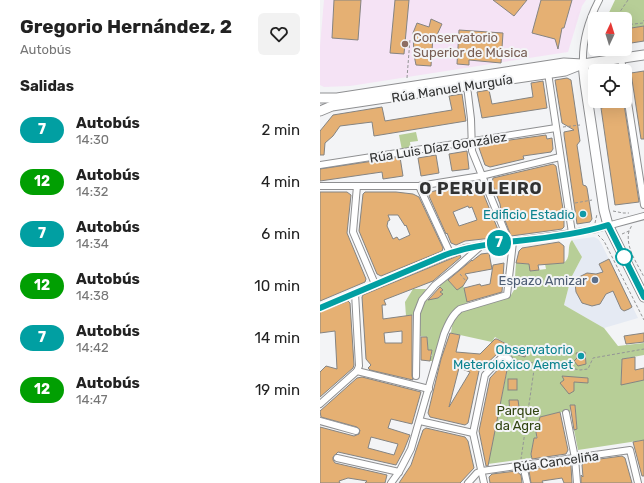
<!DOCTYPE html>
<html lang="es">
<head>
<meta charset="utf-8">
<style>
  body { margin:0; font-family:Rubik,sans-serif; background:#f2f2f2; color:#222; height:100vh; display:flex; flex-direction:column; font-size:15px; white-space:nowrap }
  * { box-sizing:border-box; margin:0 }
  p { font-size:13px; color:#767676 }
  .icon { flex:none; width:22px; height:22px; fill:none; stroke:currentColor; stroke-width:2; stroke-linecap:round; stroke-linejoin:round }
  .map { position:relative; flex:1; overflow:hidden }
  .drawer { display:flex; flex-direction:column; background:#fff; width:320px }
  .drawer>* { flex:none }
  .badge { padding:0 8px; border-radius:13px; font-size:14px; line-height:26px }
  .needle { width:26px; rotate:4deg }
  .controls { position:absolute; left:268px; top:12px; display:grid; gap:8px }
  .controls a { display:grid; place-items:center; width:44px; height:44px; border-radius:6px; background:#fff; box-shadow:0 4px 16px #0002; font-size:20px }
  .map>.badge { position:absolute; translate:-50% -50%; box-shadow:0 0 0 2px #fff }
  h2 { padding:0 20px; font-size:15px; line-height:36px }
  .round { display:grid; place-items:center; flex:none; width:42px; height:42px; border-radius:6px; background:#f2f2f2 }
  .headline { display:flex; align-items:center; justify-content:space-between; height:68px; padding:0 20px }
  h1 { font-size:19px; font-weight:700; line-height:30px }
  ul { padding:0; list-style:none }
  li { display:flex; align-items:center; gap:12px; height:52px; padding:0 20px }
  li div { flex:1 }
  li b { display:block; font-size:15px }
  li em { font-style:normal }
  li .badge { min-width:44px; font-weight:700; text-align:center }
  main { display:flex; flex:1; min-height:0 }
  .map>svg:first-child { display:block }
  .built { fill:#e5eaf3 }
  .education { fill:#f5e3f5 }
  .green { fill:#b7ce97 }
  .building { fill:#e5b073; stroke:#858482; fill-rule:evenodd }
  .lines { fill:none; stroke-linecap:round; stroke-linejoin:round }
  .street-casing { stroke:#8e8f91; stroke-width:8 }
  .secondary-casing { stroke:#8e8f91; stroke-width:11 }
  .path { stroke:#949596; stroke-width:1; stroke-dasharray:3 2; stroke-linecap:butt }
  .street { stroke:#fff; stroke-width:6 }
  .secondary { stroke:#fff; stroke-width:9 }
  .line-casing { stroke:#fff; stroke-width:9 }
  .line { stroke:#019fa2; stroke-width:6 }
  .education-dot { fill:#8d6e63; stroke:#f3f4f6; stroke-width:1.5 }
  .culture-dot { fill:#0f9aa8; stroke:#f3f4f6; stroke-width:1.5 }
  .stop-dot { fill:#fff; stroke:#019fa2; stroke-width:2 }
  .service-dot { fill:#5c6f8a; stroke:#f3f4f6; stroke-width:1.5 }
  .labels { text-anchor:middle; stroke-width:4; stroke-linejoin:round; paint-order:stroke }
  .education-label { font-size:13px; fill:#785e54; stroke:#f3f4f6; text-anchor:start }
  .street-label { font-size:13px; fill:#313232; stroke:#f3f4f6 }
  .culture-label { font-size:13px; fill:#0d838f; stroke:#f3f4f6; text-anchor:end }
  .service-label { font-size:13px; fill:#4e5e75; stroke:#f3f4f6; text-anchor:end }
  .park-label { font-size:13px; fill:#324411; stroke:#f3f4f6 }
  .district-label { font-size:17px; font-weight:bold; letter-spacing:1px; fill:#313232; stroke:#f3f4f6 }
</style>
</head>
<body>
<main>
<section class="drawer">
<div class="headline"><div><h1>Gregorio Hernández, 2</h1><p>Autobús</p></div><a class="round"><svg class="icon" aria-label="heart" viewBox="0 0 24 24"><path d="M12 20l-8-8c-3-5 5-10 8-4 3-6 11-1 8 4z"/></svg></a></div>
<h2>Salidas</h2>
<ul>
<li><span class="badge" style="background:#019fa2;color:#fff">7</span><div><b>Autobús</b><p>14:30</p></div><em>2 min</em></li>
<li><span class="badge" style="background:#019f02;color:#fff">12</span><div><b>Autobús</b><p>14:32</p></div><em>4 min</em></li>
<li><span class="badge" style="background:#019fa2;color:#fff">7</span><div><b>Autobús</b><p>14:34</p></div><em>6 min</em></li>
<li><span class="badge" style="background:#019f02;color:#fff">12</span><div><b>Autobús</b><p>14:38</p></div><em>10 min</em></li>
<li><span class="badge" style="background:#019fa2;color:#fff">7</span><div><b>Autobús</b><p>14:42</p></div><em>14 min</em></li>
<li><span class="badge" style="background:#019f02;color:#fff">12</span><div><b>Autobús</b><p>14:47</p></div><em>19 min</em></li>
</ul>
</section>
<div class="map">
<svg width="324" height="483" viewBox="0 0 324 483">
  <rect width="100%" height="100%" fill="#f3f4f6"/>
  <polygon class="built" points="274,237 278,239 281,243 318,318 284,328 244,305 251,278 262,257 252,240"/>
  <polygon class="education" points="4,0 266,0 262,6 248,52 30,86 4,87 0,85 0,46"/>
  <g class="green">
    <polygon points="295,0 324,0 324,26 305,29 305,19 286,19"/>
    <polygon points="96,132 98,141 90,142 91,149 82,150 79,135"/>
    <path d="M252,240L262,257L251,278L244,305L284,328L298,346L324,343V355L302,359L301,384L324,380V440L258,450L254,430L257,429L255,405H250V413L240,412L220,417L216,433V438H214L211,454V458L168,464L192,347L175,337L172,342L131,333C132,326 133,317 139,313C151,304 177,302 191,295L194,290L196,263L209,264L211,271L226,269L225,264L244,263C252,256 246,247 252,240Z"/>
    <polygon points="127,279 137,290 143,285 148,302 136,310 114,361 110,361 109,356 112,356 112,350 108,350 107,337 99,336 101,309 105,300 118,298 122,295 120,292 122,290 119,285"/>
    <polygon points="93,289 106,289 94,315 86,316 85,302"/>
  </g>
  <g class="building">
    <polygon points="14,0 41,0 38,40 12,38"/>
    <polygon points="75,0 89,0 84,54 70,53"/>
    <polygon points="173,0 207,0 194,16"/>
    <polygon points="221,0 252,0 244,28 242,28 238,49 235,39 212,33"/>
    <polygon points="111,19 122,24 116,37 113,36 111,66 96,65 94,55 93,33 97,23 109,27"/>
    <polygon points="324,26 324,41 305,44 305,29"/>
    <polygon points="139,30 183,33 181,63 149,60 149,65 137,64"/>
    <polygon points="324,71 324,139 321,139 311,73"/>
    <polygon points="247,78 251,80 260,141 257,145 263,185 266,186 267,188 272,219 270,222 257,224 244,135 244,132 254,130 242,123 235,80"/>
    <polygon points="223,81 227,108 162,118 157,92 169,90 172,104 213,97 211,83"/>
    <polygon points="142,94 146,121 54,136 52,122 20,126 13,136 5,143 4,155 0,155 0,131 13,115 62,107 65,121 132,110 129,96"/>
    <polygon points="304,104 319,202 295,205 281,108"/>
    <polygon points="226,135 227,139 232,138 233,149 231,152 203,156 204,159 170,167 165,165 159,148 161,144"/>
    <polygon points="147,151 149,169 132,171 129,154"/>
    <polygon points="116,155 119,173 101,176 98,158"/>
    <polygon points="80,157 83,176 63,179 62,172 0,181 0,169"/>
    <polygon points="233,164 236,166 244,215 244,227 242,229 235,230 191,236 181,210 180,204 172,183 173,178"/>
    <path d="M156,183L158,189L161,188L181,237L145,241L136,245L131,243L127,233L126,234L109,196L110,192L123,189V191ZM148,206L149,208L152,207L157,220L139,226L133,212Z"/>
    <polygon points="0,192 27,192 31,195 27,233 46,279 45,282 0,301"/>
    <path d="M45,192H76L93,194L99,197L123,248L122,251L61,276L57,274L39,231L43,194ZM68,215H78L85,226L86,225L90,235L79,240L77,237L73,239L67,226L68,221L70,220Z"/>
    <polygon points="239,242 244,246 244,263 218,265 219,270 210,271 209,264 196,263 199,251 202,248"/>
    <polygon points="169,253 172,269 145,274 148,278 143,286 137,290 128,280 152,260 152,261 161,254"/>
    <path d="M140,255L141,257L113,281L64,300L66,305H62L63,319L92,315V376L93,380L50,370L48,368L51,365L46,359L42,297L43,295ZM82,331V343H65L64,333Z"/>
    <polygon points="289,259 312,307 309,309 304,311 301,309 293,291 286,294 280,304 272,306 262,303 256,292 255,283 259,277 267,273 276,274 283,272 279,264"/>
    <polygon points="184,263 182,292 147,302 144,288 160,284 161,286 170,284 173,265"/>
    <polygon points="120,287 123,290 120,292 123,294 118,298 108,300"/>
    <polygon points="28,301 30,303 34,365 33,368 0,397 0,372 6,366 17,369 15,331 0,333 0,312"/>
    <path d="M130,333L140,335L136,352L160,354L175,339H177L192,347L207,352L205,357L195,354L179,352L159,371L148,423L145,425L110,417L108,413L121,359ZM139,368L150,372L129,407Z"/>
    <polygon points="324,333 324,342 306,344 304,336"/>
    <polygon points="101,337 107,337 108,350 112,350 110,361 101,360"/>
    <polygon points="265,352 266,364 258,366 254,361 257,358 256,353"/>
    <polygon points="315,357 315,370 324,368 324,380 301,385 302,359"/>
    <polygon points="183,364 188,365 168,466 166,466 159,431 170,378"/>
    <polygon points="242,376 268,378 268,383 254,382 254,391 249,394 240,383 244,380"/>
    <path d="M42,377L101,392L92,424L71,419L68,428L90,435L84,450L76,465L18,452L13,457V460L15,463L67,475L65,483H45L47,481L28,478L19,481L20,483H0V427L34,436L39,434L40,430L37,427L1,417L0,411L37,378ZM51,437L78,444L74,455L48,448Z"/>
    <rect x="188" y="379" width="9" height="11"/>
    <polygon points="189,400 198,400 200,414 190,415"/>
    <polygon points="250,405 255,405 257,429 254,430"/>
    <polygon points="240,412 248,450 246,454 212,459 211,454 214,438 217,438 216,432 220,417"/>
    <polygon points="106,428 145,437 148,441 154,468 140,483 79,483 91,465 103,430"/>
    <polygon points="324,440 324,476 322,476 313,442"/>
    <polygon points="302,456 305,458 312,483 261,483 261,475 263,477 262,465 265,461"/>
    <polygon points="249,464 251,466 252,483 244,483 242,478 222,481 223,483 211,483 209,471 211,469"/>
    <polygon points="196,471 201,475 202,483 170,483 169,477 172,474"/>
  </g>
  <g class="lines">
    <defs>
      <g id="street">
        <polyline points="301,58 303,71"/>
        <path d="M263,64C262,42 269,19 279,0"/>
        <polyline points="228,73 252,233"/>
        <polyline points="305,83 324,205"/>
        <polyline points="147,86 151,119 152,151 189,242"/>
        <polyline points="0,165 236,128"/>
        <polyline points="0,186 99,186 161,176 240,157"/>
        <polyline points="37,186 33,232 55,284"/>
        <polyline points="99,186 130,253"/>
        <polyline points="35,293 39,366 37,371"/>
        <polyline points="0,308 145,248 252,233 276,229 324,216"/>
        <polyline points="96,376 97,313 102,300 115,285 135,269 162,245"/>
        <polyline points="0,404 37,371 109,389"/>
        <polyline points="246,413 255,458 257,483"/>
        <polyline points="0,421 36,431"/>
        <polyline points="100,421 153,433"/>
        <polyline points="17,458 79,472"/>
        <polyline points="203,465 207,483"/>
        <path d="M71,483L79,472L91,449L124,334C128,324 132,315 140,309L187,295L193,242"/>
        <polyline points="148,483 157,473 162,471 310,450 318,483"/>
        <polyline points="164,483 153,433 165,375 181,358 189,359"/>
      </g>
      <g id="secondary">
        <polyline points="263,64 265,83 284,210 288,225 324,297"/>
        <polyline points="0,98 17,98 244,63 263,64 324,55"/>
        <polyline points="0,111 12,106 245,71 260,65"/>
      </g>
    </defs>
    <use href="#street" class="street-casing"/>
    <use href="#secondary" class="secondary-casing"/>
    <g class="path">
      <polyline points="295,19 308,0"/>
      <polyline points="305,25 323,23 324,20"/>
      <polyline points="87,78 90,39"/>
      <polyline points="243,127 260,125"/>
      <polyline points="255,203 272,200"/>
      <polyline points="293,211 303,213 309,213"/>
      <polyline points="275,223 277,214"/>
      <path d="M309,231C305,247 317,263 324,277"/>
      <polyline points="302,234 309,231 312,225"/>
      <polyline points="278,235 284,241 324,320"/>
      <polyline points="140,274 146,281"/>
      <polyline points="195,360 215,363 201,459"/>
      <polyline points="215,363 241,366 260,370 268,369 273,358 324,349"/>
    </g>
    <use href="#street" class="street"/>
    <use href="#secondary" class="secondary"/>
  </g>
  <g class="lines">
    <defs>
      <path id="line" d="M0,308L125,255C149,246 172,244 197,241C227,238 260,234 288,225L324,297"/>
    </defs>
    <use href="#line" class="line-casing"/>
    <use href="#line" class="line"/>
  </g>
  <circle class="education-dot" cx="85" cy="44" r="4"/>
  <g class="culture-dot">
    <circle cx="263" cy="214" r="4"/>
    <circle cx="261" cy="356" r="4"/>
  </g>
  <circle class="stop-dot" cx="304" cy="257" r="8"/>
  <circle class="service-dot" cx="275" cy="280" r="4"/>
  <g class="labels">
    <g class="education-label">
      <text x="93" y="42">Conservatorio<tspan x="93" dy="15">Superior de Música</tspan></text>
    </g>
    <g class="street-label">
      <text transform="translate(132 88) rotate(-9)" y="5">Rúa Manuel Murguía</text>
      <text transform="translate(118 147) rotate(-9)" y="5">Rúa Luis Díaz González</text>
      <text transform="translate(236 461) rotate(-8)" y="5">Rúa Canceliña</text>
    </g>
    <g class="culture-label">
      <text x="255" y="219">Edificio Estadio</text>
      <text x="253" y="354">Observatorio<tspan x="253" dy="15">Meterolóxico Aemet</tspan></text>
    </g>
    <g class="service-label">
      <text x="267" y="285">Espazo Amizar</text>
    </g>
    <g class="park-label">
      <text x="198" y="415">Parque<tspan x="198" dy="15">da Agra</tspan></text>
    </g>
    <g class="district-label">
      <text x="161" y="194">O PERULEIRO</text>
    </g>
  </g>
</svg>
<div class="controls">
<a><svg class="needle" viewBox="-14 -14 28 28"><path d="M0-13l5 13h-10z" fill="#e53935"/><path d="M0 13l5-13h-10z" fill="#767676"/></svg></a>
<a><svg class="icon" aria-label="locate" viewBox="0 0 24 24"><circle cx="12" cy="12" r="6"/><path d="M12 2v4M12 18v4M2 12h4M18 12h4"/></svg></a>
</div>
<b class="badge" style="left:179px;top:243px;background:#019fa2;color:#fff">7</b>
</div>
</main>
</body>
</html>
